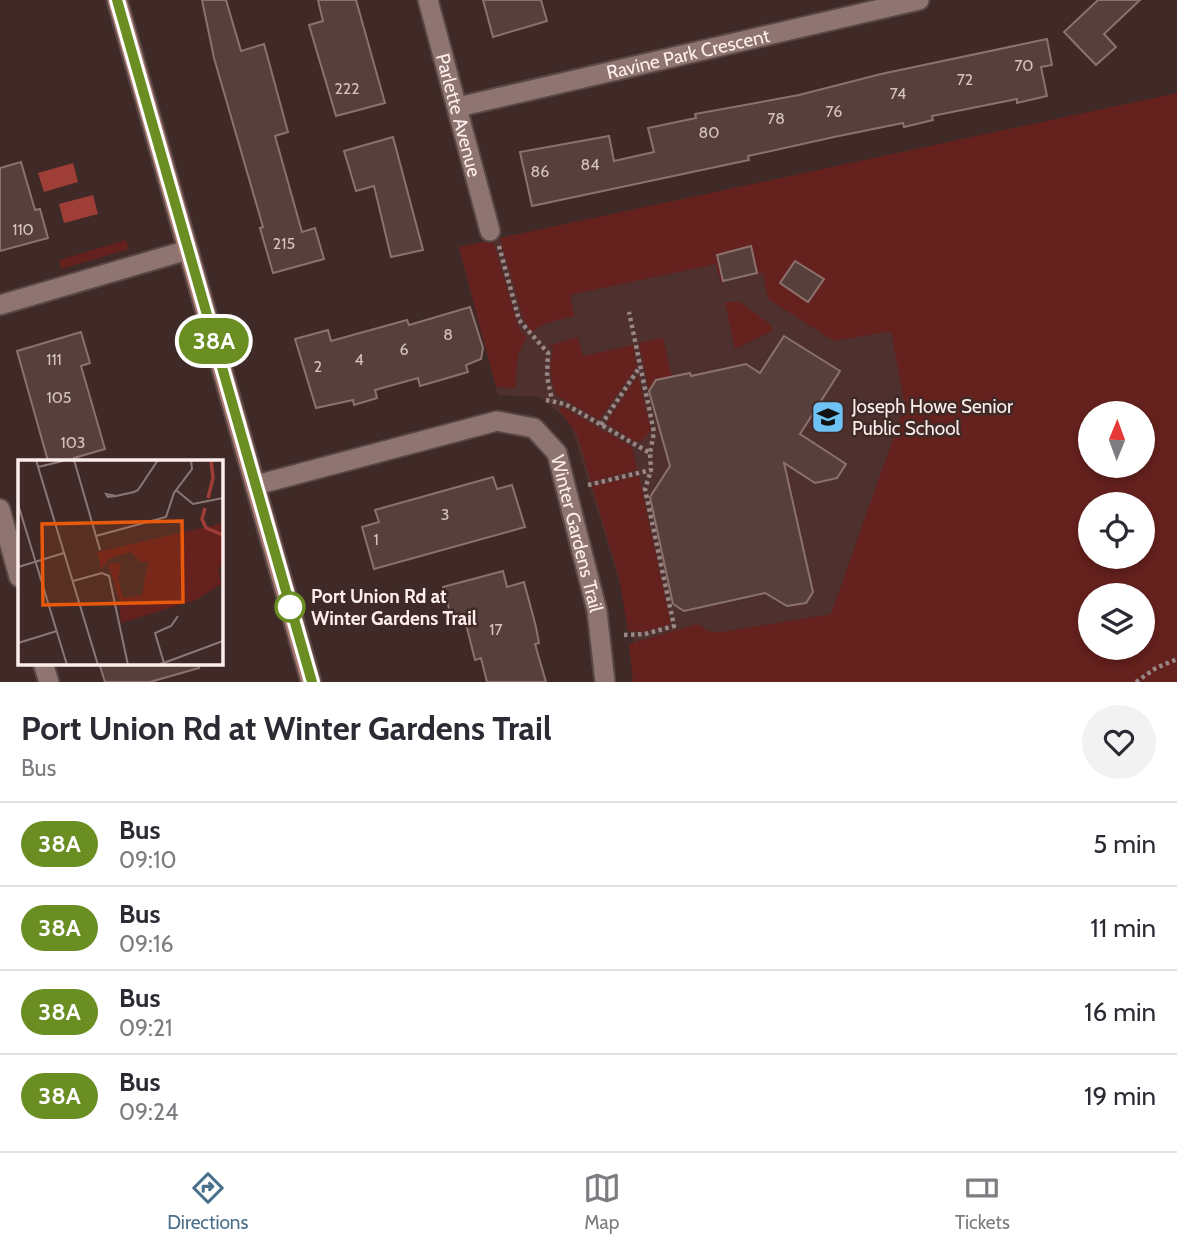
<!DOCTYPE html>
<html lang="en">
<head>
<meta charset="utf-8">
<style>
  body { margin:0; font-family:Cabin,sans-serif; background:#f2f2f3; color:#2b2b33; height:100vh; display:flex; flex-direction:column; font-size:26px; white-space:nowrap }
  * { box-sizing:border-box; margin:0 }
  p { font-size:23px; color:#7c7c81 }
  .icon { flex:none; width:38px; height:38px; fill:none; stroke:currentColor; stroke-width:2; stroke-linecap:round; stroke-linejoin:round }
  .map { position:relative; height:682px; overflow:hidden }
  .sheet { display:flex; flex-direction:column; background:#fff; flex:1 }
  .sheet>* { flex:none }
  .badge { padding:0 14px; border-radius:23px; font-size:24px; line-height:46px }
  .needle { width:46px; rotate:1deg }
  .buttons { position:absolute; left:1078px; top:401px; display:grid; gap:14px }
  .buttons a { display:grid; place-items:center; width:77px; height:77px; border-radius:50%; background:#fff; box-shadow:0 4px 10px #0003; font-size:35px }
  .map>.badge { position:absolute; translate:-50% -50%; box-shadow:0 0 0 4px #fff }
  .round { display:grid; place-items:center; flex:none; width:74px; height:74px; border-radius:37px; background:#f2f2f3 }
  .summary { display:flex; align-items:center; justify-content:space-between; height:119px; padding:0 21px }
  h1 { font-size:33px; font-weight:700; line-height:52px }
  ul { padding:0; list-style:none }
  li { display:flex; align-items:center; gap:21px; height:84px; padding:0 21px; border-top:2px solid #e1e1e2 }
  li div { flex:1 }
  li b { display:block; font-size:26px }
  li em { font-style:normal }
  li .badge { min-width:77px; font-weight:700; text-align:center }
  .tabs { display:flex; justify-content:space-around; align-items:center; height:98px; border-top:2px solid #e1e1e2; background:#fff; font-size:19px; color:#7c7c81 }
  .tabs a { display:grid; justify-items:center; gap:4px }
  .tabs .selected { color:#4a6f8a }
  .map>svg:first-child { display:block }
  .built { fill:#4e312e; fill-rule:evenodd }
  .green { fill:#65211d; fill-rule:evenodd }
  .water { fill:#9e3e37 }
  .building { fill:#57403c; stroke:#8b726e; stroke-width:2 }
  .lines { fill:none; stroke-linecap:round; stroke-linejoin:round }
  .minor-casing { stroke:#594745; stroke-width:23 }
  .secondary-casing { stroke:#594745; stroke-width:23 }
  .path { stroke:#998785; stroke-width:4.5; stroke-dasharray:3.5 3.5; stroke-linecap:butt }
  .minor { stroke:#8e7571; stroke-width:19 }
  .secondary { stroke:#ac7a73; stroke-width:19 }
  .line-casing { stroke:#fff; stroke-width:16 }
  .line { stroke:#6b8e23; stroke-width:10 }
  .stop-dot { fill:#fff; stroke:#6b8e23; stroke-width:3.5 }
  .labels { text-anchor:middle; stroke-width:5; stroke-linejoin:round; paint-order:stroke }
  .number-label { font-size:16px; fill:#d4c2c0 }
  .street-label { font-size:19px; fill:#fdeeec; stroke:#3f2a27 }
  .poi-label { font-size:19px; fill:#fdeeec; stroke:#3f2a27; text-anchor:start }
  .stop-label { font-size:19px; font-weight:bold; fill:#fdeeec; stroke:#3f2a27; text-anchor:start }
  .inset-river { fill:none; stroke:#9e3e37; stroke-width:3.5 }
  .inset-road { fill:none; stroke:#8b7876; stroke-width:2 }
  .view { fill:#e8590c; fill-opacity:0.15; stroke:#e8590c; stroke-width:3.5 }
  .inset-edge { fill:none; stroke:#fdeeec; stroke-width:3.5 }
</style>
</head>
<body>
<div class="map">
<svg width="1177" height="682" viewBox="0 0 1177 682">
  <rect width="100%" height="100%" fill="#3f2a27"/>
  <path class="built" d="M1177,157V682H637L631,619L570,422L540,397L498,395L459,247L741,188ZM1090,413H1143V466H1090ZM1090,504H1143V556H1090ZM1090,595H1143V648H1090Z"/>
  <g class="green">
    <path d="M1177,93V682H633L629,644L698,624L709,632H722L831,614L905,405L891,331L834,341L768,299L763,273H757L751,247L717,255L723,281L721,283L716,264L570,295L574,316L544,324L531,332L523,318L500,238ZM1090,413H1143V466H1090ZM1090,504H1143V556H1090ZM1090,595H1143V648H1090Z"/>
    <polygon points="126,240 129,249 61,269 59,260"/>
    <polygon points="493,240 519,329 527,337 518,354 515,388 496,387 459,247"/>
    <polygon points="725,302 740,302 771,325 772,331 735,349"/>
    <path d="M578,337L583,356L633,345L637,367L599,420L556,395C551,378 548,365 554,348L548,346Z"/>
    <polygon points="663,338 672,377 656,380 649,391 639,343"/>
    <polygon points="638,375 651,430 642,441 633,441 606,423"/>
    <polygon points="563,407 632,447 637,470 591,482 577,435 559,409"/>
    <polygon points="639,476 671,624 644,632 628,631 619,577 592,486"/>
  </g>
  <g class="water">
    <polygon points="73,163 78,182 44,192 38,173"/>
    <polygon points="93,195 98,214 64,223 59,204"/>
  </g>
  <g class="building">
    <polygon points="202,0 226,0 241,51 264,44 288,132 275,136 302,232 315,228 324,259 273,273 260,228 263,227 214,58"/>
    <polygon points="318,0 356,0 385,103 336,116 309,25 323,21"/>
    <polygon points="483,0 541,0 547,21 493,37"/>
    <polygon points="1098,0 1140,0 1104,34 1116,47 1096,65 1064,32"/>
    <polygon points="1047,39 1052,65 1041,67 1047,96 1017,103 1017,99 932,116 933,120 904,127 903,123 834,137 748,156 749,160 532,206 520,152 609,136 614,161 654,152 648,128 696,118 695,114 799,95 881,74"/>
    <polygon points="393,137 423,250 391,257 374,186 356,191 344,151"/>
    <polygon points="21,162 35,210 40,209 48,238 0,251 0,168"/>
    <polygon points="751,246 757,273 723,281 717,255"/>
    <polygon points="795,261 824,279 808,302 780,283"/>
    <polygon points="470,307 483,348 481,359 466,365 468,372 420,386 418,378 375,390 377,398 354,405 353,400 316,408 295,339 328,330 331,341 407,320 409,325"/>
    <polygon points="81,332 90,363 81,366 105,449 74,458 75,461 48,461 17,351"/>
    <polygon points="784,336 840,371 800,434 846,464 837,478 815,483 784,463 813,592 806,603 787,606 765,593 684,611 673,604 650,497 670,466 649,391 656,380 690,373 691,376 746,364 760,373"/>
    <polygon points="493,477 497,489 512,485 525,527 374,569 362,527 379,522 375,510"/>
    <polygon points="503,571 507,587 524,582 536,627 539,643 535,644 546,682 487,682 481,658 475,660 465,620 453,623 443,587"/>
    <polygon points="99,663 198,663 199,668 150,682 105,682"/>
  </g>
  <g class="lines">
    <defs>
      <g id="minor">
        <path id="s1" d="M428,0L490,231"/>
        <path id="s2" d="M458,107L919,0"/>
        <polyline points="0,305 188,250"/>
        <path id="s3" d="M256,485L497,421L534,428L557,453L597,611L605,682"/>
        <polyline points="0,509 19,577"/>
        <polyline points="43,663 49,682"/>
      </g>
      <polyline id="secondary" points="117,0 311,682"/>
    </defs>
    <use href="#minor" class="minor-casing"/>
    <use href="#secondary" class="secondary-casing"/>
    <g class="path">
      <polyline points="499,246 519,320 548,353 547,377 552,400"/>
      <polyline points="546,400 565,404 650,453 654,432 629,312"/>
      <polyline points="601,425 639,368"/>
      <polyline points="588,485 651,470 650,453"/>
      <polyline points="624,635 645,634 674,626 645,489 651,470"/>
      <polyline points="1136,682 1156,668 1177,659"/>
    </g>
    <use href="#minor" class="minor"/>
    <use href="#secondary" class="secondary"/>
  </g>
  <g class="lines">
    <defs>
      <polyline id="line" points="117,0 312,682"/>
    </defs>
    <use href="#line" class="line-casing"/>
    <use href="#line" class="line"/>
  </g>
  <defs>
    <symbol id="school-square" viewBox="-11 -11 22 22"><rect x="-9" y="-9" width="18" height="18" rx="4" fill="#6fc2f4" stroke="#3f2a27"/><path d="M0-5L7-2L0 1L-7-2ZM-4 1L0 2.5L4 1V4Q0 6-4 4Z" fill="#111"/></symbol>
  </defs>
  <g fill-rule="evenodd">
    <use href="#school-square" x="809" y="398" width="38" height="38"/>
  </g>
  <circle class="stop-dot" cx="290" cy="607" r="14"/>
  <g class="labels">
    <g class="number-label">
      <text x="1024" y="71">70</text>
      <text x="965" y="85">72</text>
      <text x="347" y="94">222</text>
      <text x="898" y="99">74</text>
      <text x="834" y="117">76</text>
      <text x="776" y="124">78</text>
      <text x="709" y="138">80</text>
      <text x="590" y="170">84</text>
      <text x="540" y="177">86</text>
      <text x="23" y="235">110</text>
      <text x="284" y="249">215</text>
      <text x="448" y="340">8</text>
      <text x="404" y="355">6</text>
      <text x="54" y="365">111</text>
      <text x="359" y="365">4</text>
      <text x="318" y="372">2</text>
      <text x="59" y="403">105</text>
      <text x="73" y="448">103</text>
      <text x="445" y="520">3</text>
      <text x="376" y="545">1</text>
      <text x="496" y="635">17</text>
    </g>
    <g class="street-label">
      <text dy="7" stroke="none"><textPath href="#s2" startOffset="236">Ravine Park Crescent</textPath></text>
      <text dy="7" stroke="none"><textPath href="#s1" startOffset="119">Parlette Avenue</textPath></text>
      <text dy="7" stroke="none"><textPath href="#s3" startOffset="404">Winter Gardens Trail</textPath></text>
    </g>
    <g class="poi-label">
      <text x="852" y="413">Joseph Howe Senior<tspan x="852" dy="22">Public School</tspan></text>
    </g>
    <g class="stop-label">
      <text x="311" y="603">Port Union Rd at<tspan x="311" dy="22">Winter Gardens Trail</tspan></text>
    </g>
  </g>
  <g transform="translate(18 460)">
    <rect width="205" height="205" fill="#3f2a27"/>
    <path d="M205,63V106L200,108L203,124L178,140L103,163L101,138L90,104L103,103L100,119L105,137H111L124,135L130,102H123L113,92L92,98L83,109L79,92Z" fill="#65211d"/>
    <path class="inset-river" d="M190,38L195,18L193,0M187,48L184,59L188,68L205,75"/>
    <path class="inset-road" d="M18,0L80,205M56,0L82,90M20,7L49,0M158,30L175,44L205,38M98,36L88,34L90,37L98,36L116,32L120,30L140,0M0,44L49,205M78,76L148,57L156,33L174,9L173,0M0,107L46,93M55,121L84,113L91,116L110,205M0,183L39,171M146,203L137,173L153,166L160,156M140,205L205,181"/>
    <path class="view" d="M164,61L165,142L25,145L24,64Z"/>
    <rect width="205" height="205" class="inset-edge"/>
  </g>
</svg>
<div class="buttons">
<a><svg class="needle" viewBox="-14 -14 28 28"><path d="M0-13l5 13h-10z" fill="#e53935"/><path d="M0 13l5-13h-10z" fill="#7c7c81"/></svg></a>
<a><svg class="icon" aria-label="locate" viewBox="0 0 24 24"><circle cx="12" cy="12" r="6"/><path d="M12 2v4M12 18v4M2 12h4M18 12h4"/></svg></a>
<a><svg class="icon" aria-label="layers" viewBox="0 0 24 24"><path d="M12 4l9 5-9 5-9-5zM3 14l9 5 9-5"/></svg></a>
</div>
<b class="badge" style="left:214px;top:341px;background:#6b8e23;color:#fff">38A</b>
</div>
<section class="sheet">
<div class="summary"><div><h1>Port Union Rd at Winter Gardens Trail</h1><p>Bus</p></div><a class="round"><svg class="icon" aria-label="heart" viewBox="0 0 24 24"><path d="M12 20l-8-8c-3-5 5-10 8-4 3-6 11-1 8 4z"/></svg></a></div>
<ul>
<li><span class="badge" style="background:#6b8e23;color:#fff">38A</span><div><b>Bus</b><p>09:10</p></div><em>5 min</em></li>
<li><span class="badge" style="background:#6b8e23;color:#fff">38A</span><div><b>Bus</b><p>09:16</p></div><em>11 min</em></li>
<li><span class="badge" style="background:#6b8e23;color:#fff">38A</span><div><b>Bus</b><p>09:21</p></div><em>16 min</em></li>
<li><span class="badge" style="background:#6b8e23;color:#fff">38A</span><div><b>Bus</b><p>09:24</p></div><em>19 min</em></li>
</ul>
</section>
<nav class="tabs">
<a class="selected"><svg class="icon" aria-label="directions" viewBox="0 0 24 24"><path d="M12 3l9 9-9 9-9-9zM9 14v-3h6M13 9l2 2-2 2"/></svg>Directions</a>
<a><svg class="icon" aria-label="map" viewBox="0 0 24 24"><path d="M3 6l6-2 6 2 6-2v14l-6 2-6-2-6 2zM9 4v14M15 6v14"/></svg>Map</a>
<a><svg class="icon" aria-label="tickets" viewBox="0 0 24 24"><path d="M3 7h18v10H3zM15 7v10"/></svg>Tickets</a>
</nav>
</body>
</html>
